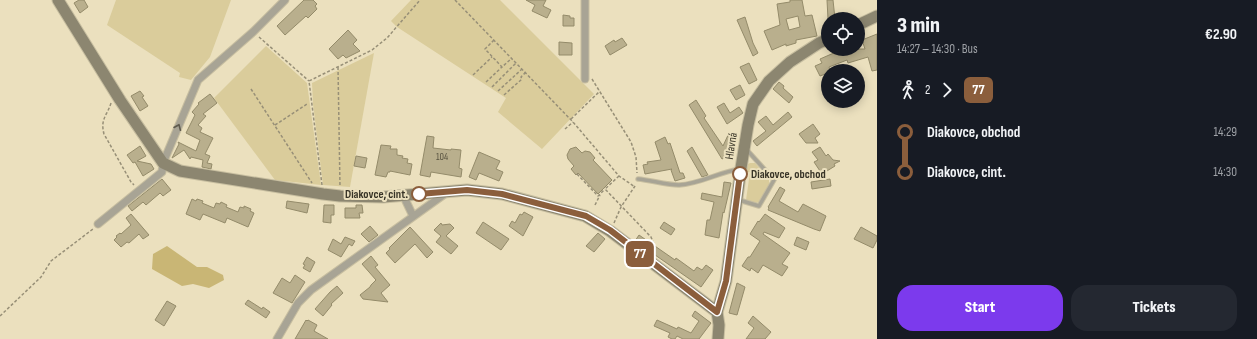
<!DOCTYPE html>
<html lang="en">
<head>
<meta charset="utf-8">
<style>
  body { margin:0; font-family:"Sofia Sans Condensed",sans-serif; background:#242831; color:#f1f3f6; height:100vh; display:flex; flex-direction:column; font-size:15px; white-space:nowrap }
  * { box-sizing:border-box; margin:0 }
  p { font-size:13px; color:#9ea1a6 }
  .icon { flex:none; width:22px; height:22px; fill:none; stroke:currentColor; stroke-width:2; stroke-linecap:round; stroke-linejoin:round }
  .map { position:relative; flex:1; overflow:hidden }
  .drawer { display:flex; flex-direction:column; background:#171b24; width:380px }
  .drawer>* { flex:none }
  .badge { padding:0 8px; border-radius:6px; font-size:14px; line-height:26px }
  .fabs { position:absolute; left:821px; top:12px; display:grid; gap:8px }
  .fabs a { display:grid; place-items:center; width:44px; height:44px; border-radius:50%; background:#171b24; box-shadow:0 2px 10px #0003; font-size:20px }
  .map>.badge { position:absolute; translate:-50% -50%; box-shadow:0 0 0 2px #fff }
  .legs { display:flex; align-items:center; gap:6px; height:44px; padding:0 20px; font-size:13px }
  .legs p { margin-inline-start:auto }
  .headline { display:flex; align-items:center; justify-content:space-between; height:68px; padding:0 20px }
  h1 { font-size:22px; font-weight:800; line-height:30px }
  .cta { display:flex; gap:8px; margin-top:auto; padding:8px 20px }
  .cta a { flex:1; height:46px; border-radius:16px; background:#7c3aed; color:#fff; font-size:16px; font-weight:800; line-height:46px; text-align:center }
  .cta a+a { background:#242831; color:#f1f3f6 }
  ul { padding:0 20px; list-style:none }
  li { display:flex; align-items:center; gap:14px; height:40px; font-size:15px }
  li i { display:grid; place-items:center; width:6px; height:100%; margin:0 5px; background:currentColor }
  li i::after { content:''; width:10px; height:10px; margin:-5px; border:3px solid; border-radius:50%; background:#171b24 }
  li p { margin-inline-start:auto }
  li:first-child i { background:linear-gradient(#0000 50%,currentColor 0) }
  li:last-child i { background:linear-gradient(currentColor 50%,#0000 0) }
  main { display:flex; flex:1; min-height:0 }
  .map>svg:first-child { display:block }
  .green { fill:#dacc9b }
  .water { fill:#c9b675 }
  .building { fill:#b9af8d; stroke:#948b6a; fill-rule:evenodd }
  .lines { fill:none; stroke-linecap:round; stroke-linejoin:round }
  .lane-casing { stroke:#c7bea0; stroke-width:5.5 }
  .street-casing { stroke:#c7bea0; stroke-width:9 }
  .secondary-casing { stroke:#c7bea0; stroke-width:13 }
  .path { stroke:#978f77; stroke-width:1.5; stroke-dasharray:3 2; stroke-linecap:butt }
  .lane { stroke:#a8a495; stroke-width:3.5 }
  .street { stroke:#a8a495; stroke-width:7 }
  .secondary { stroke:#8c8670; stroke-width:11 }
  .oneway { stroke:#5f5b4e }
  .line-1-casing { stroke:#fff; stroke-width:9 }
  .line-1 { stroke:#8b5e3c; stroke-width:6 }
  .stop-1-dot { fill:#fff; stroke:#8b5e3c; stroke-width:2 }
  .labels { text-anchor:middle; stroke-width:4; stroke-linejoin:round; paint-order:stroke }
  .number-label { font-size:10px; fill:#585340 }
  .street-label { font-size:12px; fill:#383427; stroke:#ebe0be }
  .stop-label { font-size:12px; font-weight:bold; fill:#383427; stroke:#ebe0be; text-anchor:start }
</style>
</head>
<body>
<main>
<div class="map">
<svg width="877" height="339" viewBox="0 0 877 339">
  <rect width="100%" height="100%" fill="#ebe0be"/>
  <g class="green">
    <polygon points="116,0 231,0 210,57 191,80 179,77 180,73 107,25"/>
    <polygon points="411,0 500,0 594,94 542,149 498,112 506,98 397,27 391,21"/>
    <polygon points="266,46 307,83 321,185 275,180 214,98"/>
    <polygon points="374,53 350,187 323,185 313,104 312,83"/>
    <polygon points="750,163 755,163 769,180 769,185 759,202 755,203 746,200 750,172 744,173 746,165"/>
  </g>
  <polygon class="water" points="167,246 197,267 207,267 223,275 224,280 209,288 193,284 182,286 152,269 153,254"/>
  <g class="building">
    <polygon points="79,0 84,0 88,7 80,13 74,3"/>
    <polygon points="304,0 313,0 317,4 315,6 317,9 308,18 306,16 285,35 277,26"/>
    <polygon points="526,0 546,0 543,6 551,10 547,18 532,11 535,5"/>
    <path d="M790,0H802L805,16L812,15L817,36L796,40V43L786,46V44L772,50L764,31L780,25L777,4L790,2ZM798,16L800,27L789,30L786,19Z"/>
    <polygon points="827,0 833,0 835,19 828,19"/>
    <polygon points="563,15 570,16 570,18 574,18 574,26 563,26"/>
    <polygon points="745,17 753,43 758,53 753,56 737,20"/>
    <polygon points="348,30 357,40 353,44 360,51 346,58 343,55 338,59 329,49"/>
    <polygon points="877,34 877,70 872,71 868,57 848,63 847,60 829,67 830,71 828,71 828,73 820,76 815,66 822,63 820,59 843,49 865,49 862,40"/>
    <polygon points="622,38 627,45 610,55 605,46 614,40 615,42"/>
    <polygon points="559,42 572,43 572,55 559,55"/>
    <polygon points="749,63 757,80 749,84 740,67"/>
    <polygon points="779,82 784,86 783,88 793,97 789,103 773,89"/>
    <polygon points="740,85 745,95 736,100 730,90"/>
    <polygon points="140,91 144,96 142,97 148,106 140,111 131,96"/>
    <polygon points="210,94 217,103 203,114 206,116 198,125 202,128 200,132 213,138 205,154 210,156 207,163 212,164 211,169 202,167 203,160 191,157 190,159 184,150 172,158 179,144 178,142 196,151 200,140 186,133 195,115 192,112 199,104 198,103"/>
    <polygon points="696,100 706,116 704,118 723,146 729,133 736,137 728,156 722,159 689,105"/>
    <polygon points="724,103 730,113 739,107 743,113 727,124 717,107"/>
    <polygon points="788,112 792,117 757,146 753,141 766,131 758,122 766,116 773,125"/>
    <polygon points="813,124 820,134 815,138 818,143 806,143 799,134"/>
    <polygon points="427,136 434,137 433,148 451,150 451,149 461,150 459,168 462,169 461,177 431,172 430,177 420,175"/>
    <polygon points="665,137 668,144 670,143 680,173 683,173 685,178 675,181 671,170 672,169 645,174 643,165 648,164 647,162 661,160 655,142"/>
    <polygon points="381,145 391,146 390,149 397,149 397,155 403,156 402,158 408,159 407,163 412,164 410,175 390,171 390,172 388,172 386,177 375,175"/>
    <polygon points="140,146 146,156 137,161 151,164 154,169 143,176 135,162 133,163 127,155"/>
    <polygon points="576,147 582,153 585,151 590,152 595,158 593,160 612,180 598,194 578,173 576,175 571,169 574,166 568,159 567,155 570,149"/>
    <polygon points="692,147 708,175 702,177 687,151"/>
    <polygon points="820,147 826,156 828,154 833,160 840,161 834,164 835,166 822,174 814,162 818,160 812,152"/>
    <polygon points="479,152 500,161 496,169 503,172 499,181 479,173 476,180 469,177"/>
    <polygon points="356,156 367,158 365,168 354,166"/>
    <polygon points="162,179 171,190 163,196 160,193 146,205 143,202 132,211 128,206"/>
    <polygon points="830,179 831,186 812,189 811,182"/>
    <polygon points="724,182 731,183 724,213 723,212 719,238 705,235 707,220 710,220 714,202 701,199 702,193 722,197"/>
    <polygon points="780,187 785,190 779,201 798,212 803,204 826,216 820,231 814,229 768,210 769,208 768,207"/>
    <polygon points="192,199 196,201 197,199 203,201 202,203 214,208 216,203 220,204 221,202 227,205 226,207 238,212 240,207 244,208 244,206 251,209 250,211 254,213 248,227 227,218 225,223 203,214 200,220 186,214"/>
    <polygon points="287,201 309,204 307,213 286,208"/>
    <polygon points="324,205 334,205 334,215 331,215 331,223 323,222"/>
    <polygon points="356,205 362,205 363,213 359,213 360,218 345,218 345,208 356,208"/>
    <polygon points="524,212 533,217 523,236 509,226 512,221 515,223 520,214 522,215"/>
    <polygon points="131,214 149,235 143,239 139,234 129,243 127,242 121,247 114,240 117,237 116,236 120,233 121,234 131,225 126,218"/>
    <polygon points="765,214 785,228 779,238 764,232 763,234 790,253 782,264 788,267 782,276 763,265 758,273 751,268 750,271 742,266 748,257 750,257 760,241 750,234 758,221 759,222"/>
    <polygon points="483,222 509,239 501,250 476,233"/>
    <polygon points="664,222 675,229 671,235 660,228"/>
    <polygon points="441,223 442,225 450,224 454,228 446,236 458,246 451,254 436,242 441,236 434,230"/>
    <polygon points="370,226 378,235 369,242 361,234"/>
    <polygon points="410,227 433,252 427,258 415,244 395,263 386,253 390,249 389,248"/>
    <polygon points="861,227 877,236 877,240 873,248 854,239"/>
    <polygon points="598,233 605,239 594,252 586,246"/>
    <polygon points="639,235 675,260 676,258 694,271 697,267 702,270 706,265 713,270 701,287 635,241"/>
    <polygon points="345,237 355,241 352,246 349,244 341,257 328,250 333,239 341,244"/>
    <polygon points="797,237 809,242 806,250 794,245"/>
    <polygon points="371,256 378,265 375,267 390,285 381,293 388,302 363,299 360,295 370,287 371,285 376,280 362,264"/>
    <polygon points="307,257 315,262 310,272 303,268 305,265 303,264"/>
    <polygon points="295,275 305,282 292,303 273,293 282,278 290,283"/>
    <polygon points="737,283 745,287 737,315 729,313"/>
    <polygon points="337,286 343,293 331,304 332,305 323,316 315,309 330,292"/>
    <polygon points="248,300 262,309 263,307 270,312 266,318 245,304"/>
    <polygon points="167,301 176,306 164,326 155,320"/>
    <polygon points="695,311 711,323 699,339 683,339 677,336 675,339 672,339 668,337 670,333 654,326 657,320 677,329 678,327 691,333 699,321 692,316"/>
    <polygon points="753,316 771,332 765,339 746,339 754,328 748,323"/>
    <polygon points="306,320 307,321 308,320 317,325 314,331 328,339 295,339"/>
  </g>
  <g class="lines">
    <defs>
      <g id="lane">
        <path d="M638,179C650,180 667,185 679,185C700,184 719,172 740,169"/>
        <polyline points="739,200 759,206 774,180 747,150"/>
      </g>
      <g id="street">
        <polyline points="585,0 585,79"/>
        <polyline points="403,195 413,216"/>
        <polyline points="98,224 162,172 163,163 198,80 253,32 285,0"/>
        <polyline points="277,339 298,303 311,290 446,193"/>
      </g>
      <g id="secondary">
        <polyline points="58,0 120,100 163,163 180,171 323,194 340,196 383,197 467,190 502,194 585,216 610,231 717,312"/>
        <polyline points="858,25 877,16"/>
        <polyline points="718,339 719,325 717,312 726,281 741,168 748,125 753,104 769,81 790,62 819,43 828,39"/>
      </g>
    </defs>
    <use href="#lane" class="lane-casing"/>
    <use href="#street" class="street-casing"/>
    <use href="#secondary" class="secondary-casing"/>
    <g class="path">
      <polyline points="455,0 573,122 619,176 635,187"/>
      <polyline points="259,37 309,81"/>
      <polyline points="494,40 485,49 502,67 512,58"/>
      <polyline points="338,67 340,187"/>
      <polyline points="473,75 492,57"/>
      <polyline points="592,79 631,142 636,157 637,173"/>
      <polyline points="486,82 502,67"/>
      <polyline points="492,87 516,63"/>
      <polyline points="251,89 312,183"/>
      <polyline points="498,91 522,69"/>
      <polyline points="504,95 522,79 521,77 526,72"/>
      <path d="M111,103C107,116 100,119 104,134L131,182L134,185"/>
      <polyline points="571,119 600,91"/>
      <polyline points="275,125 307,104"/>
      <polyline points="565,129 573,122"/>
      <polyline points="577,174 598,196 605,189"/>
      <polyline points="619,176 605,189 651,237 654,244"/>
      <polyline points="322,185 309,81 372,50 387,38 420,0"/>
      <polyline points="595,205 600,195"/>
      <polyline points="614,223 621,207 635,186"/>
      <polyline points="0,316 41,277 51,261 93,229"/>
    </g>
    <use href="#lane" class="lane"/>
    <use href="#street" class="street"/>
    <use href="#secondary" class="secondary"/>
  </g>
  <defs><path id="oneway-chevron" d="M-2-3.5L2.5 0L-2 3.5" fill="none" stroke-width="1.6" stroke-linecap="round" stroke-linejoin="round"/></defs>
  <use class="oneway" href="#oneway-chevron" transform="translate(178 127) rotate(-67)"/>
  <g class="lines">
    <defs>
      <polyline id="line-1" points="419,194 467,190 502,194 586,216 610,230 717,312 726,281 740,174"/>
    </defs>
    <use href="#line-1" class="line-1-casing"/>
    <use href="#line-1" class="line-1"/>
  </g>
  <g class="stop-1-dot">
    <circle cx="740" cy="174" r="7"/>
    <circle cx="419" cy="194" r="7"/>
  </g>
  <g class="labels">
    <g class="number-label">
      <text x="442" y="160">104</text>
    </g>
    <g class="street-label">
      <text transform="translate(731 146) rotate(-81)" y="4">Hlavná</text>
    </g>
    <g class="stop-label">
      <text x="751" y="178">Diakovce, obchod</text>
      <text x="408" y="198" text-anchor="end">Diakovce, cint.</text>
    </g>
  </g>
</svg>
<div class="fabs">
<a><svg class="icon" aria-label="locate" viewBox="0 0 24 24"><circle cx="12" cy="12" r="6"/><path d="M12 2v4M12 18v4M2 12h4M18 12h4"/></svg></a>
<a><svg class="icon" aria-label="layers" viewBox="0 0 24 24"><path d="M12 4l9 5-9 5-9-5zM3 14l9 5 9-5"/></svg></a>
</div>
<b class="badge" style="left:640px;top:254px;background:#8b5e3c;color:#fff">77</b>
</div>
<section class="drawer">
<div class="headline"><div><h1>3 min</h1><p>14:27 – 14:30 · Bus</p></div><b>€2.90</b></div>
<div class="legs"><svg class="icon" aria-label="walk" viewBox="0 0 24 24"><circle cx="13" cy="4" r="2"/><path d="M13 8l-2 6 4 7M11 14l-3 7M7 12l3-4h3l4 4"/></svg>2<svg class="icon" aria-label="forward" viewBox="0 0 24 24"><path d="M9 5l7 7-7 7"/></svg><b class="badge" style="background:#8b5e3c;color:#fff">77</b></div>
<ul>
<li><i style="color:#8b5e3c"></i><b>Diakovce, obchod</b><p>14:29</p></li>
<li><i style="color:#8b5e3c"></i><b>Diakovce, cint.</b><p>14:30</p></li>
</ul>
<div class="cta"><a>Start</a><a>Tickets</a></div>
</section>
</main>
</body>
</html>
